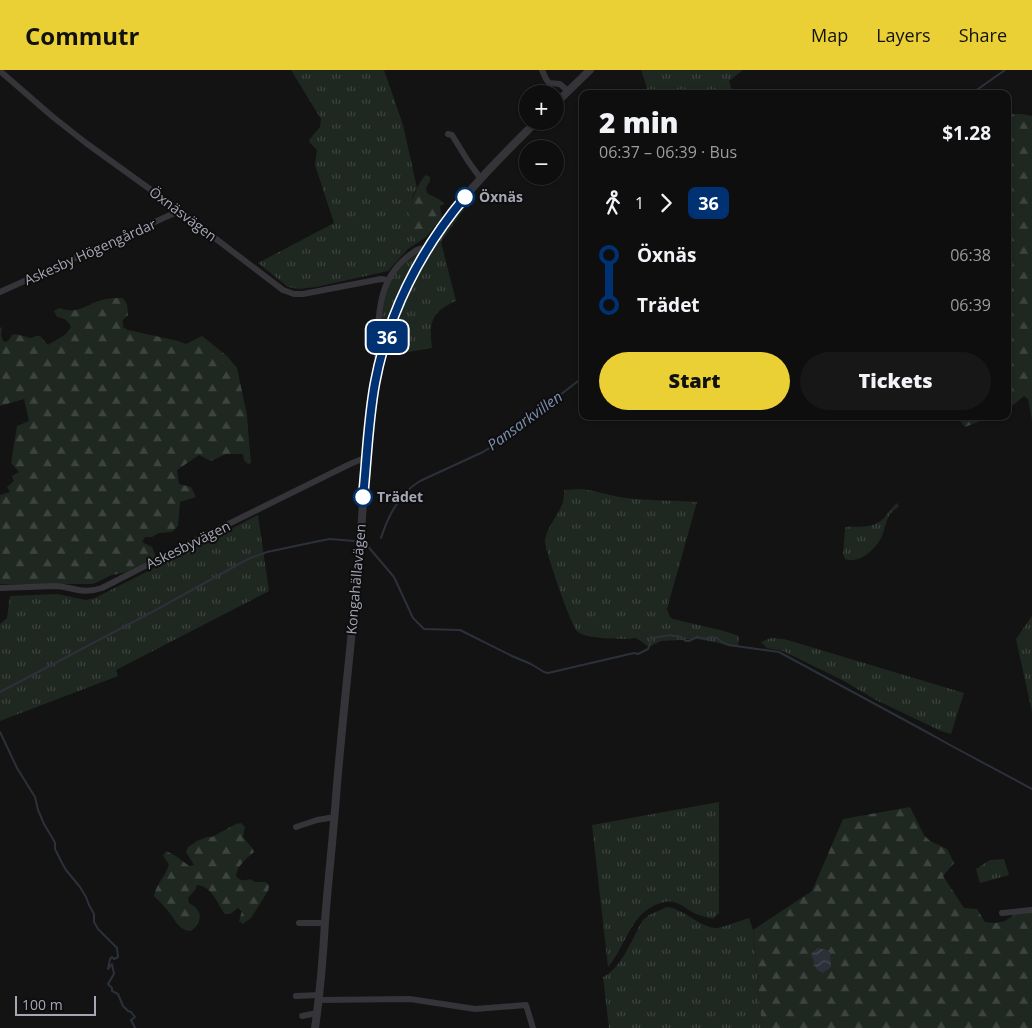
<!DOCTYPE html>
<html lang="en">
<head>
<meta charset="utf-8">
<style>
  body { margin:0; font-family:"Open Sans",sans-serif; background:#171718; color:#f1f3f6; height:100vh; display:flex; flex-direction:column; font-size:19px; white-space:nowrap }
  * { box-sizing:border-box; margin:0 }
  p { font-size:16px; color:#9b9c9e }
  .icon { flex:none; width:28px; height:28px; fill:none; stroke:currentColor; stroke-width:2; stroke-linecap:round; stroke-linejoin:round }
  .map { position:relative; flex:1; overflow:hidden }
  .panel { position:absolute; left:579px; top:20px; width:432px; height:330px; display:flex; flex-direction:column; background:#0e0e0f; border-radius:10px; box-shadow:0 1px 4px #0004,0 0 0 1px #2e2e2f }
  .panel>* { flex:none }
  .badge { padding:0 10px; border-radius:8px; font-size:18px; line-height:32px }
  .buttons { position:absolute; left:519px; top:15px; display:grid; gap:10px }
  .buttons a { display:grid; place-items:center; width:45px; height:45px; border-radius:50%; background:#0e0e0f; box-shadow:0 1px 4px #0004,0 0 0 1px #2e2e2f; font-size:25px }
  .scale { position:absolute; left:15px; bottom:12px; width:81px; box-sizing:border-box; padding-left:5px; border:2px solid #a5a7b4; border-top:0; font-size:14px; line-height:18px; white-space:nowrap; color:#a5a7b4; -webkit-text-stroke:4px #0e0e0f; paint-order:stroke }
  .map>.badge { position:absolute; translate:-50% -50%; box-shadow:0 0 0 2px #fff }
  .legs { display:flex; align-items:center; gap:8px; height:55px; padding:0 20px; font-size:16px }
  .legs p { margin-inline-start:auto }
  .head { display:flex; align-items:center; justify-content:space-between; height:85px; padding:0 20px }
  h1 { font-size:28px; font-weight:800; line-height:38px }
  .action { display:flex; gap:10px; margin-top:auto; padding:10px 20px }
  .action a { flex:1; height:58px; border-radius:30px; background:#ead035; color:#111; font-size:20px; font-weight:800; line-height:58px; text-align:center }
  .action a+a { background:#171718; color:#f1f3f6 }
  ul { padding:0 20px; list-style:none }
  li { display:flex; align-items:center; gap:18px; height:50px; font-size:19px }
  li i { display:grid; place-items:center; width:8px; height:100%; margin:0 6px; background:currentColor }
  li i::after { content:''; width:12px; height:12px; margin:-6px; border:4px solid; border-radius:50%; background:#0e0e0f }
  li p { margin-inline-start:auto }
  li:first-child i { background:linear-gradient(#0000 50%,currentColor 0) }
  li:last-child i { background:linear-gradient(currentColor 50%,#0000 0) }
  header { display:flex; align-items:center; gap:30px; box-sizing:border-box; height:70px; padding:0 25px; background:#ead035; color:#111 }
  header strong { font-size:24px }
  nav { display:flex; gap:28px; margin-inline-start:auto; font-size:18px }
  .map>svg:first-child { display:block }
  .grass { fill:url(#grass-tufts) }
  .forest { fill:url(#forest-firs) }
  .water { fill:url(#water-waves) }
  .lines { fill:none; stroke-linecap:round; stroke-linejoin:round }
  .stream { stroke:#2c3139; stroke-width:2 }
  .minor { stroke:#343439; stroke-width:6 }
  .tertiary { stroke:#343439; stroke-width:8 }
  .line-1-casing { stroke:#fff; stroke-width:11 }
  .line-1 { stroke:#003273; stroke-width:8 }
  .stop-1-dot { fill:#fff; stroke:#003273; stroke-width:2.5 }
  .labels { text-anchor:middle; stroke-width:4; stroke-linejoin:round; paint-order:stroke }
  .stop-label { font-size:14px; font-weight:bold; fill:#a5a7b4; stroke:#0e0e0f; text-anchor:start }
  .street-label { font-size:14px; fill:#a5a7b4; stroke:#0e0e0f }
  .water-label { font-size:15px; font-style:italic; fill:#7d8eae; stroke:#0e0e0f }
</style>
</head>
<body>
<header>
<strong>Commutr</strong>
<nav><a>Map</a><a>Layers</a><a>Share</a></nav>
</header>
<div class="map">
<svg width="1032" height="958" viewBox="0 0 1032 958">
  <defs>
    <pattern id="grass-tufts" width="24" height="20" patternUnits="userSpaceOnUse" patternTransform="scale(1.25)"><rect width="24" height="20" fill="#1f2721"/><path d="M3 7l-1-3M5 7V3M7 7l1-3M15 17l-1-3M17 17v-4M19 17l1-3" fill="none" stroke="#3d443f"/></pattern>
    <pattern id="forest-firs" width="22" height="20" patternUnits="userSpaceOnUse" patternTransform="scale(1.25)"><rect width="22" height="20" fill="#1f2721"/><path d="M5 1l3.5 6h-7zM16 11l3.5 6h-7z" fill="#3d443f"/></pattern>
    <pattern id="water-waves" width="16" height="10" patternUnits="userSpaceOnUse" patternTransform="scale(1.25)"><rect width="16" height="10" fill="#2c3139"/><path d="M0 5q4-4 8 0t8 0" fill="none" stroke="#484c53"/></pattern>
  </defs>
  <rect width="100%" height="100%" fill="#131314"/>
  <g class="grass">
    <polygon points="291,0 384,0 403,55 417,118 413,125 408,149 417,173 408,179 388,201 316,217 299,219 288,217 258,193 334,153 315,95 317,80 310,73 309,70 320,57 321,49"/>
    <polygon points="641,0 743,0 729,11 733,24 649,24"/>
    <path d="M472,128L441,172L456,231C431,242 429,252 432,278L390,285C393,270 397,255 402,240C412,211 429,183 447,158C454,147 461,136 472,128Z"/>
    <path d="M417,181L421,182L381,275L379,277C381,252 381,217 399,197C404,191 412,186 417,181Z"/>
    <path d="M579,419C595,420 610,426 626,428C650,431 673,430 697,432L667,539L670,547L673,549L724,561L739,566L738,577L729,576L718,573L698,569L661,571L649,577L636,568C626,570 583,569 577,561C571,555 544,478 545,470C547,456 559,445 563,432C564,428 564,424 564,420Z"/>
    <path d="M897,433L899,436C897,438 893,441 890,444C886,450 885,459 882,466C877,478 859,495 845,489L843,484L845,459L846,457C861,456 873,459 884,448C888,443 892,437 897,433Z"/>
    <polygon points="258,445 269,521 116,600 118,606 0,651 0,554 7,548 10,526 57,524 86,530 95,528"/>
    <polygon points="1032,546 1032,642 1016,569"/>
    <polygon points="771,568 784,569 964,623 951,664 941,661 876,630 844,611 783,581 767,578 761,572"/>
    <path d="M719,732V843L713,849C706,847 701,846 694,843C687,839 681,834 674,832C669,830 663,832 658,834C630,844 626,876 608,897L592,755Z"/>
    <polygon points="1004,789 1009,805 980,813 976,799 990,790"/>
    <path d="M667,837C684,839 697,855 714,858C720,859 742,850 749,848L753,860L762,958H609L603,907C622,898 632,868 643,850L649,845Z"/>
  </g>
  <g class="forest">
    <polygon points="1008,44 1021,44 1032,46 1032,351 1028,329 1024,326 1008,339"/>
    <path d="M426,105L430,107V111L426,118L427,123C433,127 440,128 444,134L440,136L442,148L426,167L417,173C415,166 409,157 408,150C407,139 418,112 426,105Z"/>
    <path d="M123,228L127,234L128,245L123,250V257L128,260L178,271L186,274L202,266L227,286L237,298L247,345L250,384L251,391V393L248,394L244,390L243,384H226L211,391L199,385L177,400L179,414L191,417L196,427L180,432L178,456L172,462L159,463L152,467H145L142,472L152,477L156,487L126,502L112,505L93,514H0V425L10,422L7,417L14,411L12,406L19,402L11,393L17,356L29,351L24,329L0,336V258L2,257L1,266L4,272L8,271L12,265L15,264L31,268L36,266H40L48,275L66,264L71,257C68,250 64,248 57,247L54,241L59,238C79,245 84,235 102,230C109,228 116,228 123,228Z"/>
    <polygon points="956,346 993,346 965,357"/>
    <polygon points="910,737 924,765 930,771 947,779 954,793 943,806 964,838 977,839 985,852 995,853 1005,851 1020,841 1032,842 1032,958 762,958 753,860 812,821 843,749"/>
    <path d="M241,753L245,757L243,767L252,778L254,782C246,789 237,796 236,806C240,811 244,811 250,809L255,812H266L269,816L268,821L251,848L243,854L239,851L242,841L238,838L230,844H225C216,832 213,817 197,815L195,820L188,828L189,833C203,840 203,851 191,861C179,861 175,849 168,841C164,836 159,831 154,826C156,814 166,806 169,794L163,786L166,781L176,786L189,796L194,795L186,782L188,777L197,771L207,767H212L236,754Z"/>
  </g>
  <polygon class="water" points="818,878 830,881 831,897 823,903 817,900 811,884"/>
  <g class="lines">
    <g class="stream">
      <polyline points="971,24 1005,0"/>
      <path d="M381,468C388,446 400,423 420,411L483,382L498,373L582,308"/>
      <polyline points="365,473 394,507 413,548 424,559 460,560 512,586 531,594 544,602 548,603 634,583 638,584 648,579 652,568 670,565 673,566 678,566 686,571 689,571 697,567 706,569 711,567 717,568 722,572 729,575 779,582 923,660 950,675 1032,719"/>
      <polyline points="0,622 152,542 248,489 267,482 319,471 330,469 354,471"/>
      <polyline points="0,662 17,698 35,727 38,740 44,754 53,769 55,773 55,779 62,793 66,800 80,817 86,827 89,835 94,844 94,852 98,859 117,878 118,887 114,889 112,887 110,889 108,899 112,894 114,904 108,914 112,918 112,921 118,924 123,936 128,941 131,942 135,947 131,950 135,958"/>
    </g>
    <g class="minor">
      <polyline points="542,0 546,9 549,13 560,14 568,21"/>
      <polyline points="0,1 53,47 86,73 165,130 283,220 294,224 303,224 381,209 388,210"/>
      <polyline points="448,64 452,65 468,91 481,109"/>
      <polyline points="0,222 179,141"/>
      <path d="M380,289L377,287C378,264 377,232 388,211C392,202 400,193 407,187C414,182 418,177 427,179"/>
      <path d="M0,518L55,516C75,517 81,525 102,518L198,469L350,394L362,389L367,388"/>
      <polyline points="296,757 317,750 335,747"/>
      <polyline points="1002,843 1032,840"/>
      <polyline points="299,853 325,853"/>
      <polyline points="296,926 319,925"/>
      <polyline points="319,930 410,929 475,939 526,935 533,958"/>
      <polyline points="302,946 317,943"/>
    </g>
    <g class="tertiary">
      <polyline points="555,34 590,0"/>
      <path d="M315,958C320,923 323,888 325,852C328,810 333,769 336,727C343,639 354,551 361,462C367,382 368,300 402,226C418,191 439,157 464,128C486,101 512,76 537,51"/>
    </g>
  </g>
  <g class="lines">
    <defs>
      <path id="line-1" d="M363,427C367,389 368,351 375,313C388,244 420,181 465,127"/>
    </defs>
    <use href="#line-1" class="line-1-casing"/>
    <use href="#line-1" class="line-1"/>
  </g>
  <g class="stop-1-dot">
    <circle cx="465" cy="127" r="9"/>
    <circle cx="363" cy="427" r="9"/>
  </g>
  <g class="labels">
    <g class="stop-label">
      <text x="479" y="132">Öxnäs</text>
      <text x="377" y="432">Trädet</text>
    </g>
    <g class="street-label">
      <text transform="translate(183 144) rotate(37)" y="5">Öxnäsvägen</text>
      <text transform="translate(90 182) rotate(-24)" y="5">Askesby Högengårdar</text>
      <text transform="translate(188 475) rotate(-26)" y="5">Askesbyvägen</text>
      <text transform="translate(356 509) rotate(-85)" y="5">Kongahällavägen</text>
    </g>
    <g class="water-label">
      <text transform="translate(525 351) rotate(-36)" y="5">Pansarkvillen</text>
    </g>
  </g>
</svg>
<div class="buttons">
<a>+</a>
<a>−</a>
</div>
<div class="scale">100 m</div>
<b class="badge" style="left:387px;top:267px;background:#003273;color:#fff">36</b>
<section class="panel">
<div class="head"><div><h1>2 min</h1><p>06:37 – 06:39 · Bus</p></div><b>$1.28</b></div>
<div class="legs"><svg class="icon" aria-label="walk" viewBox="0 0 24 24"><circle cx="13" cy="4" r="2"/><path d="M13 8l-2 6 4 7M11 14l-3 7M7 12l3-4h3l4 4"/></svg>1<svg class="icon" aria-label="forward" viewBox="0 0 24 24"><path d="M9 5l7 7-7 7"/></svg><b class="badge" style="background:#003273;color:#fff">36</b></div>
<ul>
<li><i style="color:#003273"></i><b>Öxnäs</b><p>06:38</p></li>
<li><i style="color:#003273"></i><b>Trädet</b><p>06:39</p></li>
</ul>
<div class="action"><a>Start</a><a>Tickets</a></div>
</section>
</div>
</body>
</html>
